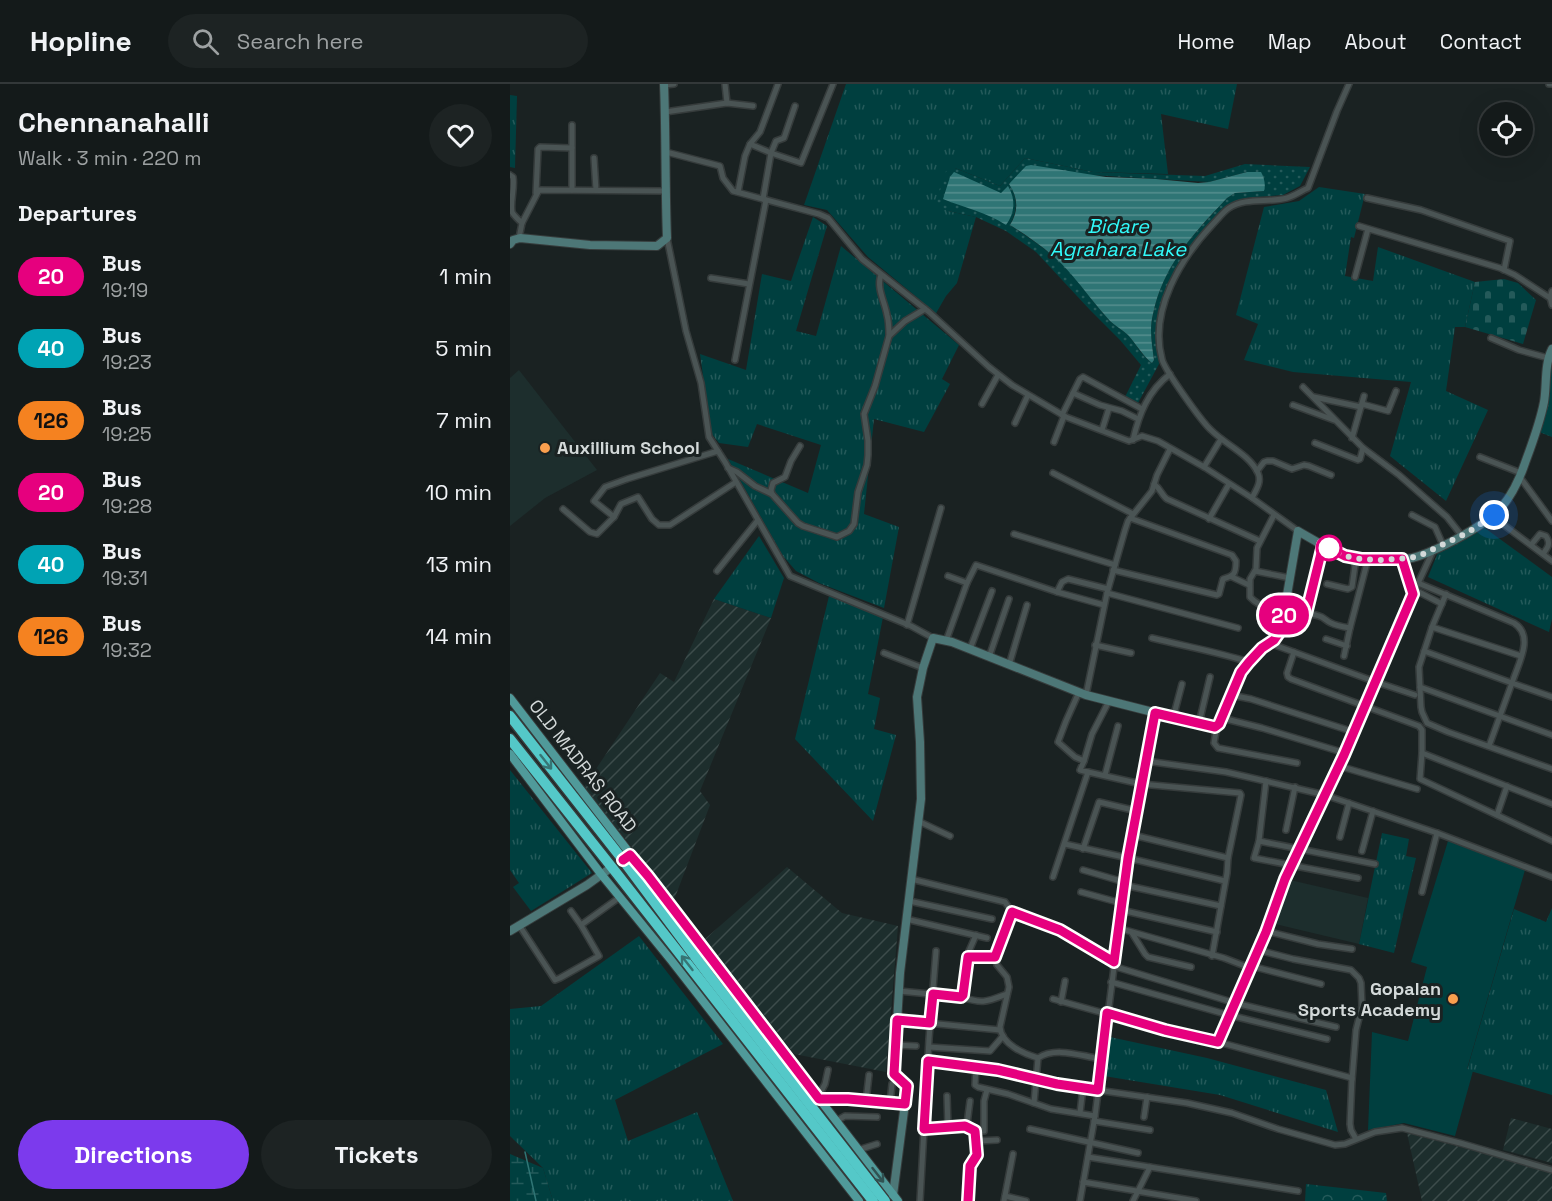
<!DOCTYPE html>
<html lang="en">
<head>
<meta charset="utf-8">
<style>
  body { margin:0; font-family:"Space Grotesk",sans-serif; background:#1d2323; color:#f1f3f6; height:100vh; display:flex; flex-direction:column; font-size:22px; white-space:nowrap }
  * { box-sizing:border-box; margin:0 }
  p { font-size:20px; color:#9da1a2 }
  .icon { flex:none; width:33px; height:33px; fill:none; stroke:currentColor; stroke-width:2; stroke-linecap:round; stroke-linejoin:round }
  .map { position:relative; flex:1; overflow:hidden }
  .drawer { display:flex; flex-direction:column; background:#141a1a; width:510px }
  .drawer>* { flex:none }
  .badge { padding:0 12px; border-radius:20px; font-size:21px; line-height:39px }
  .buttons { position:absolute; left:969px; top:18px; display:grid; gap:12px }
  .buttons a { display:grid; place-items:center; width:54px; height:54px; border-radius:50%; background:#141a1a; box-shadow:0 6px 24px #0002,0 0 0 2px #333839; font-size:30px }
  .you { position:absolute; width:30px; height:30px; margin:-15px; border:4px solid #fff; border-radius:50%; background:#1a73e8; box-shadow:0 0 0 9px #1a73e833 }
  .map>.badge { position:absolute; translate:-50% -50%; box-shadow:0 0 0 3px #fff }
  h2 { padding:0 18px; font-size:22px; line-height:54px }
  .round { display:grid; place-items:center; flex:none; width:63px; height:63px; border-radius:32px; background:#1d2323 }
  .head { display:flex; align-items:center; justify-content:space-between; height:102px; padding:0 18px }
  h1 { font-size:28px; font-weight:800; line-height:45px }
  .button { display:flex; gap:12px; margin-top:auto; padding:12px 18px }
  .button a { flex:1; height:69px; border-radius:36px; background:#7c3aed; color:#fff; font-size:24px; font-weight:800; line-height:69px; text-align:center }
  .button a+a { background:#1d2323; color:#f1f3f6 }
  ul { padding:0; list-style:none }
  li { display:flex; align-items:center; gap:18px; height:72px; padding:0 18px }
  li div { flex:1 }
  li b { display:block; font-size:22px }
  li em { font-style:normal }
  li .badge { min-width:66px; font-weight:700; text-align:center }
  header { display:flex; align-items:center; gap:36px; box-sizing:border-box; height:84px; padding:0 30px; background:#141a1a; border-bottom:2px solid #333839 }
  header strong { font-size:28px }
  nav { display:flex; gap:33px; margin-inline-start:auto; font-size:21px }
  .search { width:420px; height:54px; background:#1d2323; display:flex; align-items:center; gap:15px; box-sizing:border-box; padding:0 21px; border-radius:33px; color:#9da1a2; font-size:22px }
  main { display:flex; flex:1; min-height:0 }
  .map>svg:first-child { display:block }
  .built { fill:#1d2e2d }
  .industrial { fill:url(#industrial-furrows) }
  .grass { fill:url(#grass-tufts) }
  .forest { fill:url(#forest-crowns) }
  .wetland { fill:url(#wetland-marsh) }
  .cemetery { fill:url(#cemetery-stones) }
  .park { fill:url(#park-dots); fill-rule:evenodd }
  .pitch { fill:#003f3f }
  .water { fill:url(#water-rules) }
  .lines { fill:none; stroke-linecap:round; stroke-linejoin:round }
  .stream { stroke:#2f7575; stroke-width:1.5 }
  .street-casing { stroke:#363c3c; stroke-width:8 }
  .secondary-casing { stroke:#363c3c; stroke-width:10 }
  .primary-casing { stroke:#363c3c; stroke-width:10 }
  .highway-casing { stroke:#363c3c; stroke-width:13 }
  .street { stroke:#4a5454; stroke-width:5 }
  .secondary { stroke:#4d7777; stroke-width:8 }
  .primary { stroke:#509a9a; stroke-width:8 }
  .highway { stroke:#54c8c8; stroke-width:10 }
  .oneway { stroke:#377575 }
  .oneway2 { stroke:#305252 }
  .line-casing { stroke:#fff; stroke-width:14 }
  .line { stroke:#e6007e; stroke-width:9 }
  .walk { stroke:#d3d9d9; stroke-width:6; stroke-dasharray:0 10.8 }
  .poi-dot { fill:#fa9f4e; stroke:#1a2222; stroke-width:2 }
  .stop-dot { fill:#fff; stroke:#e6007e; stroke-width:3 }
  .labels { text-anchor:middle; stroke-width:6; stroke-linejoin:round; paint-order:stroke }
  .poi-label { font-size:18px; font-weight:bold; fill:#d3d9d9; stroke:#1a2222; text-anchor:start }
  .street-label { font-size:18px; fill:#d3d9d9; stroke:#1a2222 }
  .water-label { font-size:20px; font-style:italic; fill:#31fafa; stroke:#1a2222 }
</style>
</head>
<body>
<header>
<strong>Hopline</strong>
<div class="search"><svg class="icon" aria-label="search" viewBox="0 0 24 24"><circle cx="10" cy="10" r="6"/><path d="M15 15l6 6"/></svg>Search here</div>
<nav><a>Home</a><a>Map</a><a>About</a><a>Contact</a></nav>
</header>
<main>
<section class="drawer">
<div class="head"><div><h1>Chennanahalli</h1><p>Walk · 3 min · 220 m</p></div><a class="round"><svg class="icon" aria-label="heart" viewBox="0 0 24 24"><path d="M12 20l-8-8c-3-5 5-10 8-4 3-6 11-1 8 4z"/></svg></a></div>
<h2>Departures</h2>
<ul>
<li><span class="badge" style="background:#e6007e;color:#fff">20</span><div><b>Bus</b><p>19:19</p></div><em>1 min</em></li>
<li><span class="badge" style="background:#00a3b4;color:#fff">40</span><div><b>Bus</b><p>19:23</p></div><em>5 min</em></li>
<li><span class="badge" style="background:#f58220;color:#111">126</span><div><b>Bus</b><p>19:25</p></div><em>7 min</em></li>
<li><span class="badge" style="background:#e6007e;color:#fff">20</span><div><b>Bus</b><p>19:28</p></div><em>10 min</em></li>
<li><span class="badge" style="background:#00a3b4;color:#fff">40</span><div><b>Bus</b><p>19:31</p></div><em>13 min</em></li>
<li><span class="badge" style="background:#f58220;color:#111">126</span><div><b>Bus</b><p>19:32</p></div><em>14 min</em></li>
</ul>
<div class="button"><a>Directions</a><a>Tickets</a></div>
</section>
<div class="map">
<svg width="1042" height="1117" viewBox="0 0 1042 1117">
  <defs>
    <pattern id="industrial-furrows" width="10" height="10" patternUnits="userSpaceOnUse" patternTransform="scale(1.5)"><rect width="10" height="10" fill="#1d2e2d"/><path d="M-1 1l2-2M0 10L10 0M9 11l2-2" fill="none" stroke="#3d4c4b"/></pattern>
    <pattern id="grass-tufts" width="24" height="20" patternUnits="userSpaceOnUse" patternTransform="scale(1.5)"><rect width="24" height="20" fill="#003f3f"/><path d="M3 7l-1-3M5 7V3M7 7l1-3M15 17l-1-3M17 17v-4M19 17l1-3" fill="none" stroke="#245a5a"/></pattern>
    <pattern id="forest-crowns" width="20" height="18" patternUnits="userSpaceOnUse" patternTransform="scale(1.5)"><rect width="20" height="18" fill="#003f3f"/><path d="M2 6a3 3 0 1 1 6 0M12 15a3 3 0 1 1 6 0" fill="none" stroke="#245a5a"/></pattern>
    <pattern id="wetland-marsh" width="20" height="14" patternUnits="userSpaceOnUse" patternTransform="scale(1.5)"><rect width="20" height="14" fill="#003f3f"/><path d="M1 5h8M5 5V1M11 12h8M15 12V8" fill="none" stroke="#245a5a"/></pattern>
    <pattern id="cemetery-stones" width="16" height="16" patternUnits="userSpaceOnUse" patternTransform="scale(1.5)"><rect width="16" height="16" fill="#003f3f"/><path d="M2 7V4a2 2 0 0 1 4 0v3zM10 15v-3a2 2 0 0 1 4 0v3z" fill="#245a5a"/></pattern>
    <pattern id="park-dots" width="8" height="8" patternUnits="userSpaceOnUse" patternTransform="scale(1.5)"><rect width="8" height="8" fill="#003f3f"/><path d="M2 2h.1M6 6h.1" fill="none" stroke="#245a5a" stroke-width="1.8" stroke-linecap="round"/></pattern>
    <pattern id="water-rules" width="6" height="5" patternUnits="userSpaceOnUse" patternTransform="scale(1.5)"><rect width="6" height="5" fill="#2f7575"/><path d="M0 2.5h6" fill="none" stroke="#568e8e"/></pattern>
  </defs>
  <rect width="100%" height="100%" fill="#1a2222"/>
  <g class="built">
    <polygon points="9,286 87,386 35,414 0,442 0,294"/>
    <polygon points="780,796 858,814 849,860 761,839"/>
  </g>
  <g class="industrial">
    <polygon points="204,515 261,534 190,707 200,721 164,816 74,703 150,589 164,598"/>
    <polygon points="277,783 332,829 388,842 376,988 284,970 195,855"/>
    <polygon points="1001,1034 1042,1045 1042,1079 993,1066"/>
    <polygon points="897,1049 1042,1087 1042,1117 912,1117"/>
  </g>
  <g class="grass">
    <polygon points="336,0 727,0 718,45 651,30 658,90 583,88 515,74 490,102 445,84 438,127 466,133 447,199 436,212 425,231 409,215 358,173 317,126 294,121"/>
    <polygon points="0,11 7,12 5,84 0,83"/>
    <polygon points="809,103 855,110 844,154 841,153 835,192 863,197 868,163 965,198 955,243 945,243 936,307 978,326 936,417 880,372 901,298 783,288 734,276 748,240 726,231 754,123 789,117"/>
    <polygon points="303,133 317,142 286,247 306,252 331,162 449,261 432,295 440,300 414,348 364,335 354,430 389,443 374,524 309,499 286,487 273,472 218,375 298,409 311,361 247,340 238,363 209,359 201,349 190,270 236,286 252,190 281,197"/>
    <polygon points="1042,277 1042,353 1029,348"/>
    <polygon points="972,442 1042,493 1042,535 1039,548 918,493 929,466"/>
    <polygon points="249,452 274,494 261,534 204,515"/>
    <polygon points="319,512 373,533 358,610 370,614 364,645 386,651 363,737 285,655"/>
    <polygon points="0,686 82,789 21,827 3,803 9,799 0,786"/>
    <polygon points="872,749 899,755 896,772 906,774 884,869 849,860"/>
    <polygon points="1042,824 1042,1011 957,986 1004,825 1036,838"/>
    <polygon points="129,852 213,960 105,1016 118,1057 187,1028 223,1117 43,1117 33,1084 0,1052 0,925 31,922"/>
    <polygon points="600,953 697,974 816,1006 828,1048 710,1011 594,992"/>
  </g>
  <polygon class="forest" points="796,1100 876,1109 877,1117 795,1117"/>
  <polygon class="wetland" points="0,1070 33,1084 43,1117 0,1117"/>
  <polygon class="cemetery" points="994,195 1008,199 1026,216 1013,260 955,243 965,198"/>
  <path class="park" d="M515,74L583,88L695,92L735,80L800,83L790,102L773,111L736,114L722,118L686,156L671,175L658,200L649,231L646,249L649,280L628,319L615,313L631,281L610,256L580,226L526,168L496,147L466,133L438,127L425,118L436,87L445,84L490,102ZM737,88L754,107L725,109L717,114C684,150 653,180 643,230C639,245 642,261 644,276L642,279C632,272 627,261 618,251C613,246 605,242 600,237C586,222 575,206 562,190C544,170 522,156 500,141C508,126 508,114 499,99L579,91L699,98Z"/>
  <polygon class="pitch" points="938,757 1015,786 957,985 963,987 945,1052 894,1039 858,1046 862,948 898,957 917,883 901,878"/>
  <g class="water">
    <path d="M521,81L596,93L646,95L688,99L699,98L737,88H751C754,93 756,101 754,107L725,109L717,114C684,149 653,181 643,230C639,245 642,261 644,276L642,279C632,271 627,261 618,251C613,246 605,242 600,237C586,222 575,206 561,190C544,170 522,155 500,141C509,127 508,113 499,100L516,82Z"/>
    <path d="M444,88L491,109L498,102C506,115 505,129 496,141C476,128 455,124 433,115L440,93Z"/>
  </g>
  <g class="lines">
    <polyline class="stream" points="15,1068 26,1117"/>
    <defs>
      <g id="street">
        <polyline points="215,0 217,19"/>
        <polyline points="1039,0 1042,0"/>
        <polyline points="154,1 164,0"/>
        <polyline points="155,28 217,19 243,22"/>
        <polyline points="62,41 62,106"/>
        <polyline points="240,60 261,69 291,79 323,0"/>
        <polyline points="156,68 210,82 213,94 223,107 309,130 318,134 352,175 419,228 479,283 502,301 556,333 619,357 632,352 648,357 694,383 742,414 788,447"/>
        <polyline points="84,74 86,106"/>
        <path d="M0,91L3,93C5,104 0,118 2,128C4,132 9,136 12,139L9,154"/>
        <polyline points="228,108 235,72 240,60 250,48 268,0"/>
        <polyline points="26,109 28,65 30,63 62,64"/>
        <polyline points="857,114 911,126 1000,157 994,186"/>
        <polyline points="253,115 261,69 266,57 274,54 285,22"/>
        <polyline points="12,139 29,106 155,107"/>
        <polyline points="849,142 990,184 1005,191 1040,214"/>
        <polyline points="157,154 176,247 191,299 199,353 215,378 280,492 401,542 423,554"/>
        <path d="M371,191C366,204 375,218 377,231C379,238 379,245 379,252"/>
        <polyline points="845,193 858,145"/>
        <polyline points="201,194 239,200"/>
        <polyline points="1042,207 1040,213 1042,221"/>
        <polyline points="981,254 1009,266 1038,274"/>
        <polyline points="225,276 256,116"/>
        <polyline points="793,303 853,364 889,391 937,433 952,452"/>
        <polyline points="563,309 590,321 612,327 628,335"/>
        <polyline points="804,313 851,323"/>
        <polyline points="472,320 488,291"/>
        <polyline points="852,320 878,327 886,307"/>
        <polyline points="783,321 824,336"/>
        <polyline points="552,331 570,295 573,293 632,325"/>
        <polyline points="505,339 518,311"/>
        <polyline points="592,346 599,324"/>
        <polyline points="842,354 854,312"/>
        <path d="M623,356C629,330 638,307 660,290"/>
        <polyline points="544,358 554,332"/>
        <polyline points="805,359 848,376 850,375 853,364"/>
        <polyline points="290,362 281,377 275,393 263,399 261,406 262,410 288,439 293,442 327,453 339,447 344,440 348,408 357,381 358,371 358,357 354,330 365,302 379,252 395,237 415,225"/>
        <polyline points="970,373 1011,389"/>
        <polyline points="694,383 711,355"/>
        <polyline points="218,384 227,388 245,402 262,410"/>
        <polyline points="747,387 754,378 757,377 763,377 782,385 794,381 799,382 821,391"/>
        <polyline points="543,389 623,430"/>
        <polyline points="1009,392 1042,437"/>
        <path d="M644,400C651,405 652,412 657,415L750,457"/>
        <path d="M742,414C746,406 752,398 748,389C739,370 716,361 701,346C692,338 654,285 652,275C639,226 671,174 703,140C708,135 713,128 719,124C735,113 759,119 777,114C784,112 791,107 798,104L827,27L839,0"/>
        <polyline points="53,425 80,448 87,450 104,433 84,417 95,403 117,395 208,367"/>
        <path d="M764,431L747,464L746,485L740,495V513C756,531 788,525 809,532C814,533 816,537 821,539C827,542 834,543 840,544L834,572"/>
        <polyline points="902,431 925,443 933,461"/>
        <polyline points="982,432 1042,477"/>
        <polyline points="104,433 111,420 128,413 142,435 149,441 160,441 226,398"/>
        <polyline points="699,435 719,400"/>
        <polyline points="504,450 605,481"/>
        <path d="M1021,461L1030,450L1036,452C1041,460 1038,463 1033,470"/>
        <polyline points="892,475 903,510"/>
        <path d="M603,486L707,511L709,510L713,495C724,492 726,490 726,477L722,471L620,434"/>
        <polyline points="207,487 248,436"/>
        <polyline points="745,487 780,494"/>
        <polyline points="438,492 457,499"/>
        <polyline points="722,493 739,501"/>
        <path d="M908,499L1004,539C1025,552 1008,580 1002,599L1042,613"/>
        <polyline points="817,500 838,505 842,503 846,474"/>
        <polyline points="905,506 932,520"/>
        <polyline points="547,508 552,498 558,495 598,505"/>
        <polyline points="597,509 728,544"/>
        <polyline points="936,510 922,543 909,583 911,623 912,628 917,639 938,648 1042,685"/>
        <polyline points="796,530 813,461"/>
        <polyline points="397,541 431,424"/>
        <polyline points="922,543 1011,572"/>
        <polyline points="840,544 858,475"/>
        <path d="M642,554C674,562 708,568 739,578"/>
        <polyline points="816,555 837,562"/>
        <polyline points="436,557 457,499 466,481 547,508 594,521"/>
        <polyline points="585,561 621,569"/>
        <polyline points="460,565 482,507"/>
        <polyline points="914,567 1002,599 979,662"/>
        <polyline points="784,568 777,589 778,593 781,595 909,642 912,646 912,669 1042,720"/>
        <polyline points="374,569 413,584"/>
        <polyline points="479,573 499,515"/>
        <polyline points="499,581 517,521"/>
        <polyline points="910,603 1042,651"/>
        <polyline points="569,608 556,637 548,658 565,673 574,677 570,686 578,688"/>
        <polyline points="576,611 597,509 615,446 618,437 642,407 647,391 660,365"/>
        <polyline points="721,611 741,615 844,648"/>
        <polyline points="905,611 866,598 903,510 923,467"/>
        <polyline points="663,634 672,600"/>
        <polyline points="712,634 752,644 835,669"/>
        <polyline points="689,639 700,593"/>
        <polyline points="707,642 704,659 708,664 787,679"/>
        <polyline points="912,669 910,695 1042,757"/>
        <polyline points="574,677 582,650 599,617"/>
        <polyline points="636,677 716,688 815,711 927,749 1042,793"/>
        <polyline points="829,682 907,705"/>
        <polyline points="595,691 608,642"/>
        <polyline points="756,697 749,757 744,774 848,794"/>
        <polyline points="987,731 997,702"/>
        <polyline points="408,737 440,752"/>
        <polyline points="776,746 785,703"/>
        <polyline points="623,751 718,774"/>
        <polyline points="830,753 839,719"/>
        <polyline points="749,757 865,780"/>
        <polyline points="555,760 618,774 715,797"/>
        <polyline points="573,765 589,718 627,727"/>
        <polyline points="852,767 863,727"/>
        <polyline points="573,786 614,798"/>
        <polyline points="543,793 578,688 631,700 730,709 731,711 718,774 717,789 702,872"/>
        <polyline points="401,795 495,818 502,828 550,846 604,878"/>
        <polyline points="614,801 711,822"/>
        <polyline points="571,808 611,819"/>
        <polyline points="912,808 927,749"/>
        <polyline points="399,817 482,835"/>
        <polyline points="611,826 707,848"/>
        <polyline points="61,827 71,841"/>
        <path d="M502,828L485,873L487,881L497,893L499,903L490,943C491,960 514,970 528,974"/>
        <polyline points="396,835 477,854"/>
        <polyline points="9,841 45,896 50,894 89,872 71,841 110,813"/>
        <polyline points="608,844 714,874 740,884"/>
        <polyline points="756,847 808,860 842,865"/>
        <polyline points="622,849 635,870 638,873 681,883"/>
        <polyline points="748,866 783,875 841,886 849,894 851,899 852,922 846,946 842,996"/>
        <polyline points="458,873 485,873"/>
        <polyline points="603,882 725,919 826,943"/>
        <polyline points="741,882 811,900"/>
        <polyline points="601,898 719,931 817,955"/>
        <polyline points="389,907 451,913 453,911 459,867 466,851"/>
        <path d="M451,913C473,920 476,918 497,910"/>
        <polyline points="543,915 655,946 708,958 842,994 840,1040 841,1046 846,1055"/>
        <polyline points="551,918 555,897"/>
        <polyline points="387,936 490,946"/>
        <polyline points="708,958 756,847 775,795 807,729 866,598 759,559"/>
        <polyline points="385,961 406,962"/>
        <polyline points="419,963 480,967 493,952"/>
        <polyline points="418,977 488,986 566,1003 677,1019 722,1029 768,1045 825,1061 835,1060 865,1048 892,1044 950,1059 1042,1086"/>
        <polyline points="466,982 465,1001 468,1003 498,1010 541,1025 585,1032"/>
        <polyline points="437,1012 438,1044"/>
        <polyline points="308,1013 315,1000 318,986"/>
        <polyline points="310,1015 338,1015 395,1020"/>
        <polyline points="356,1017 359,991"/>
        <polyline points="380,1019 382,1000"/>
        <path d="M524,1019L528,974C545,963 568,971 586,974"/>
        <polyline points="570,1029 573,1004"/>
        <polyline points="634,1033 637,1013"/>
        <polyline points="326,1037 335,1032 367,1033"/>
        <polyline points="584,1037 640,1046"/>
        <polyline points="455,1042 457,1040 460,1017"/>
        <polyline points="414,1045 455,1042 465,1047 467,1057 467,1071 460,1082 458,1117"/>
        <polyline points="520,1045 628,1069"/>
        <polyline points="474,1047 474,1017 477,1006"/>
        <polyline points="467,1057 487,1056"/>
        <polyline points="348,1066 367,1060"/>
        <polyline points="578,1073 788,1107"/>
        <polyline points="573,1098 686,1117"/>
        <polyline points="495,1112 516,1117"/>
        <polyline points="410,1117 419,955 426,867"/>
        <polyline points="494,1117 503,1070"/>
        <polyline points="570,1117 585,1032 618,774 645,629"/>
        <polyline points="623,1117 640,1083"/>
      </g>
      <g id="secondary">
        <path d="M0,160L3,156L10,154L80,161L147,162L157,154C155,102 156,51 154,0"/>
        <polyline points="0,847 77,801 102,783"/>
        <path d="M383,1111L397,1004L385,992L384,988L390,889L411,715L410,658L407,613L413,584L423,554L442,558L576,611L678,637L707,642C719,626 721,604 732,587C738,579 744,572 751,566C758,559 765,555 771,546L788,447C804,456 820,467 837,472C855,477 892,478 909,472C932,464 976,441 991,424C1001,412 1010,394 1015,379C1022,360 1030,339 1034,318C1037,301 1034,281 1042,265"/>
      </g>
      <g id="primary">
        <polyline points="0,614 388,1117"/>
        <polyline points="0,670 91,790 161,876 349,1117"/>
      </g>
      <g id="highway">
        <polyline points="0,632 113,776 201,894 375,1117"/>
        <polyline points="0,655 108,791 363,1117"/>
      </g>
    </defs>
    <use href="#street" class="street-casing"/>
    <use href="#secondary" class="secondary-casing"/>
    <use href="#primary" class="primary-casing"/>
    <use href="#highway" class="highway-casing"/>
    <use href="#street" class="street"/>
    <use href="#secondary" class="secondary"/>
    <use href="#primary" class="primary"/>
    <use href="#highway" class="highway"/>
  </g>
  <defs><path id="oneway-shaft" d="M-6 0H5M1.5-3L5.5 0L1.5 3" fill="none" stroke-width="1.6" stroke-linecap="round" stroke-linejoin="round" transform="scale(1.5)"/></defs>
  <g class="oneway">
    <use href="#oneway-shaft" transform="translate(36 678) rotate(52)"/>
    <use href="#oneway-shaft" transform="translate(177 879) rotate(-128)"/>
  </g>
  <use class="oneway2" href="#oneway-shaft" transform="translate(368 1091) rotate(52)"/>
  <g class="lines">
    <defs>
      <polyline id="line" points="113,776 120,771 138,792 309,1015 338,1015 395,1020 397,1002 384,990 387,936 420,939 423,910 451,913 453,911 458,873 485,873 502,828 550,846 604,878 618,774 645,629 705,643 709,640 731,588 739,578 752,564 764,556 771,546 774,527 796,530 813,461 835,472 851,475 892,475 903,510 834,671 775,795 756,848 708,958 655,946 597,929 588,1006 547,1000 488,986 418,977 414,1045 455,1042 465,1047 467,1071 460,1082 458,1117"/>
    </defs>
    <use href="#line" class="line-casing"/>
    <use href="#line" class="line"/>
    <polyline class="walk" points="819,464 835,472 851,475 873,476 899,474 909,472 957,449 984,431"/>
  </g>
  <g class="poi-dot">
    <circle cx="35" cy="364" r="6"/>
    <circle cx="943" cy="915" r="6"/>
  </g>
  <circle class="stop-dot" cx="819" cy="464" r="12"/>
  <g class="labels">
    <g class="poi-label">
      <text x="47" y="370">Auxillium School</text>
      <text x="931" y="911" text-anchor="end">Gopalan<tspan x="931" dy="21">Sports Academy</tspan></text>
    </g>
    <g class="street-label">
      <text transform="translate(73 682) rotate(52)" y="6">OLD MADRAS ROAD</text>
    </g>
    <g class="water-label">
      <text x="608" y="149">Bidare<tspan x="608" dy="23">Agrahara Lake</tspan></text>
    </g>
  </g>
</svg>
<div class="buttons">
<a><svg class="icon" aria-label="locate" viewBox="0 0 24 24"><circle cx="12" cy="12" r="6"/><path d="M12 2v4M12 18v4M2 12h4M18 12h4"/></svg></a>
</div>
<div class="you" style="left:984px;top:431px"></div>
<b class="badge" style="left:774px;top:531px;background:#e6007e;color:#fff">20</b>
</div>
</main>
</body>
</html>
